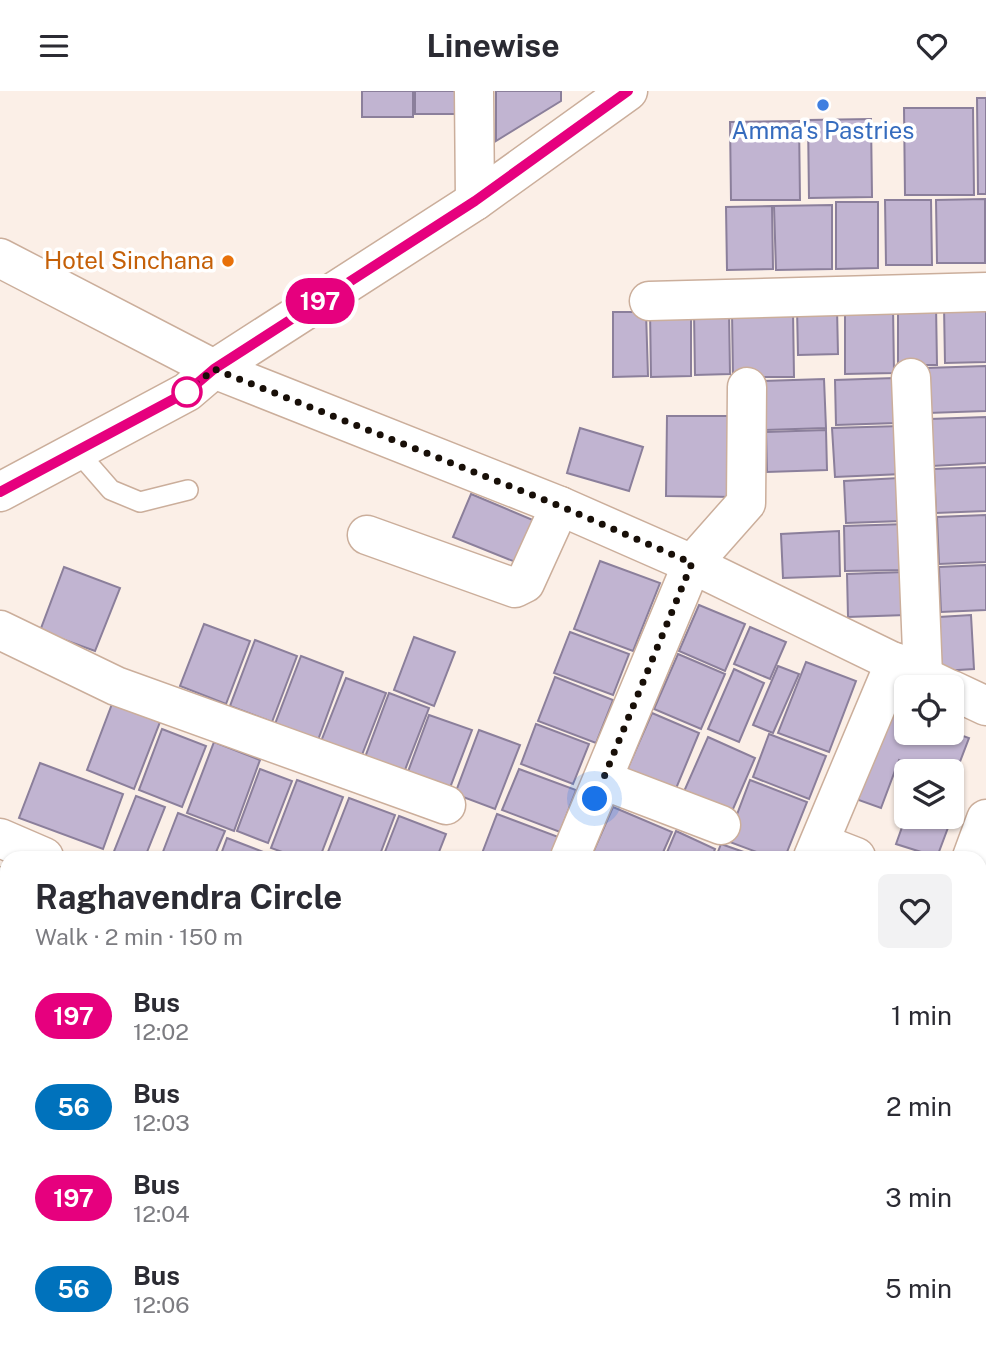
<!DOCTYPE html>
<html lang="en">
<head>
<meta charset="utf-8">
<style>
  body { margin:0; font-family:"Public Sans",sans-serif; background:#f2f2f3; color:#2b2b33; height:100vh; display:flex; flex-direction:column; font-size:26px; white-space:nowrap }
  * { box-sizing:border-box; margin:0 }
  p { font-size:23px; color:#7c7c81 }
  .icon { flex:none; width:38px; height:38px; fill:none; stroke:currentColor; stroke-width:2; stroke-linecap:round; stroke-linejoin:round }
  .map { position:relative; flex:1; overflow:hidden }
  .drawer { position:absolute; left:0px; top:760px; width:987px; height:499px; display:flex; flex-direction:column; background:#fff; border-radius:21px 21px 0 0; box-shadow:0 2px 5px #0004 }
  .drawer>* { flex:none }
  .badge { padding:0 14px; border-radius:23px; font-size:24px; line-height:46px }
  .buttons { position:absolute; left:894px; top:584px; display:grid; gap:14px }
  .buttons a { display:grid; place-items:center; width:70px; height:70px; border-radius:10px; background:#fff; box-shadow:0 2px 5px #0004; font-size:35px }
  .you { position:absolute; width:35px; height:35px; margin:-18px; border:5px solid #fff; border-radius:50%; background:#1a73e8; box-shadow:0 0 0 10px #1a73e833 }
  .map>.badge { position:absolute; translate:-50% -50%; box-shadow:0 0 0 4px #fff }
  .round { display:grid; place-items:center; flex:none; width:74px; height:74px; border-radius:10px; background:#f2f2f3 }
  .headline { display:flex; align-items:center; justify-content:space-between; height:119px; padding:0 35px }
  h1 { font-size:33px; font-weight:700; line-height:52px }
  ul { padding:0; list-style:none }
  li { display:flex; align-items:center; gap:21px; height:91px; padding:0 35px }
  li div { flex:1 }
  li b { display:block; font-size:26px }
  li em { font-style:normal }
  li .badge { min-width:77px; font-weight:700; text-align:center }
  header { display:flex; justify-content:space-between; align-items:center; height:91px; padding:0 35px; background:#fff; font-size:32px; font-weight:700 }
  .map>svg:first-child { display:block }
  .green { fill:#92f7c7 }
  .building { fill:#c1b4d1; stroke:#8b7f9b; stroke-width:2 }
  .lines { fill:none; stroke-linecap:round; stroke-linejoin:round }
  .lane-casing { stroke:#cbae9b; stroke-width:22 }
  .street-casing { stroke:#cbae9b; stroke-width:41 }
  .secondary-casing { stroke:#cbae9b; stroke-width:41 }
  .lane { stroke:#fff; stroke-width:19 }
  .street { stroke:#fff; stroke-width:38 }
  .secondary { stroke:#fff; stroke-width:38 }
  .line-casing { stroke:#fff; stroke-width:16 }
  .line { stroke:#e6007e; stroke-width:10 }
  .walk { stroke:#180f08; stroke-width:7; stroke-dasharray:0 12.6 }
  .shop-dot { fill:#3f7fe0; stroke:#fff; stroke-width:2.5 }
  .food-dot { fill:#e8710a; stroke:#fff; stroke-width:2.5 }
  .stop-dot { fill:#fff; stroke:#e6007e; stroke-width:3.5 }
  .labels { text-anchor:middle; stroke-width:7; stroke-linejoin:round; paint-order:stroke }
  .shop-label { font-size:24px; fill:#366cbe; stroke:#fff }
  .food-label { font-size:24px; fill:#c56008; stroke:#fff; text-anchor:end }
</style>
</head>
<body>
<header><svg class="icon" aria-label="menu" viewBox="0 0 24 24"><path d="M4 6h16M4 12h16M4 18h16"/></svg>Linewise<svg class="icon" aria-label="heart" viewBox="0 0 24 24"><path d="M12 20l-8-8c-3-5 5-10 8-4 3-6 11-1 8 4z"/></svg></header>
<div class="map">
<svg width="986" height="1258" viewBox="0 0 986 1258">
  <rect width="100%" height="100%" fill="#fbefe7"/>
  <polygon class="green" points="0,993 7,995 7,1215 0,1213"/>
  <g class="building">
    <rect x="362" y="0" width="51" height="26"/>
    <rect x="415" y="0" width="44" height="23"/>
    <polygon points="496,0 561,0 561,10 496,50"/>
    <polygon points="977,7 986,7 986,103 978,103"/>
    <polygon points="904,17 973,17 974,104 905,104"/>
    <polygon points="871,28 872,106 809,107 808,29"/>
    <polygon points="799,30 800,109 731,109 730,31"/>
    <polygon points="985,108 985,172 937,172 936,109"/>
    <polygon points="885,109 931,109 932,174 886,174"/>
    <polygon points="836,111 878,111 878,177 836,178"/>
    <polygon points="832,114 832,178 776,179 774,115"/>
    <polygon points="772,115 773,178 727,179 726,116"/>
    <polygon points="936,214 937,274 898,274 898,215"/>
    <polygon points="944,215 986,215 986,271 945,272"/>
    <polygon points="893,216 894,282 845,283 845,217"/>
    <polygon points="797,217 837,217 838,263 798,264"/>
    <polygon points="650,219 691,219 691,285 651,286"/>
    <polygon points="793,220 794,286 733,286 732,221"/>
    <polygon points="613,221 646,221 648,285 613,286"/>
    <polygon points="694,221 729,221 730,283 695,284"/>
    <polygon points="986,275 986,320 928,322 926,277"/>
    <polygon points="894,287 896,332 836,334 835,289"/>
    <polygon points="824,288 826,337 765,339 763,290"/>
    <polygon points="667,325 735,325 734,406 666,405"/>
    <polygon points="986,326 986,372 932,375 930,328"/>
    <polygon points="901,335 902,383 835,386 832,337"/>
    <polygon points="580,337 643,356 629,400 567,382"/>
    <polygon points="826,339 827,379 767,381 766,341"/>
    <polygon points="986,376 986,420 936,422 934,378"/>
    <polygon points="899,387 901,430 846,432 844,390"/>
    <polygon points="471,403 540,432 523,474 453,446"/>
    <polygon points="986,424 986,471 939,473 937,426"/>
    <polygon points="907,433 908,479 845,480 844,435"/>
    <polygon points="839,440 840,485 783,487 781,443"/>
    <polygon points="600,470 660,492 633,560 574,538"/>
    <polygon points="986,474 986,519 941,521 939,476"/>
    <polygon points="64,476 120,497 95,560 40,540"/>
    <polygon points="905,481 906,524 848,526 847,483"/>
    <polygon points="699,514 745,533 725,580 679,560"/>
    <polygon points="971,524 974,578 942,580 939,526"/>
    <polygon points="204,533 250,550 226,613 180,595"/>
    <polygon points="750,536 786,551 770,588 734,573"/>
    <polygon points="570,541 629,563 613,604 554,582"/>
    <polygon points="414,546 455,561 434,615 394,599"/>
    <polygon points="255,549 297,565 272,631 230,615"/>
    <polygon points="678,563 725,583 701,638 654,618"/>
    <polygon points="301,565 343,581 318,649 275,633"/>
    <polygon points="806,571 856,590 829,661 778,642"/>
    <polygon points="778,575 799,583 773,642 753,634"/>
    <polygon points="734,578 764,592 739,651 708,638"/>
    <polygon points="555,586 613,609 596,652 538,630"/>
    <polygon points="346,587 386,602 360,669 320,653"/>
    <polygon points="389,602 429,617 403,684 364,669"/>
    <polygon points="112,613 160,631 134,698 87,679"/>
    <polygon points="886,617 906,624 906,642 952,641 969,647 953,689 952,681 930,681 899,669 881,717 853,707"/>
    <polygon points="652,622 699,642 675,700 627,679"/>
    <polygon points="429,624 472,639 448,702 406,686"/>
    <polygon points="536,633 589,653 573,693 521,673"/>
    <polygon points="162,638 206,655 182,716 139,699"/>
    <polygon points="479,639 520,654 495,718 455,703"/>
    <polygon points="769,643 826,665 809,708 753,686"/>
    <polygon points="708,646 755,667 730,725 682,705"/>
    <polygon points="214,651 260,669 234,740 187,722"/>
    <polygon points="40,672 123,703 103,758 19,727"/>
    <polygon points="260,678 292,690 268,752 237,740"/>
    <polygon points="519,678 576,699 560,741 502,719"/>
    <polygon points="297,689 343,706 320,766 296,766 271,757"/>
    <polygon points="750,689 807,711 785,766 770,766 727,750"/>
    <polygon points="952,698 961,701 952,726"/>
    <polygon points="136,705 165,716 145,766 122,766 113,763"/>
    <polygon points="349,707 395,724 379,766 326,766"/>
    <polygon points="613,716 672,741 661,766 591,766"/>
    <polygon points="178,722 225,740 214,766 161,766"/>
    <polygon points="497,723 561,747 554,766 481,765"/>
    <polygon points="399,725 446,743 437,766 383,766"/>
    <polygon points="906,725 952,726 937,766 896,753"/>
    <polygon points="676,740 715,758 712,766 665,766"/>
    <polygon points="227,747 266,762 264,766 220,766"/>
    <polygon points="721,753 758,766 716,766"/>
    <polygon points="0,813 7,816 7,982 0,979"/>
    <polygon points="980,934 986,937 986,973 980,989"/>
    <polygon points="980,997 986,999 986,1044 980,1042"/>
    <polygon points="980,1045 986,1048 986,1096 980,1093"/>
    <polygon points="980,1100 986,1102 986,1134 980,1149"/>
    <polygon points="0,1217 7,1219 7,1251 32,1251 30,1258 0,1258"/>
    <polygon points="36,1251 87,1251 86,1258 34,1258"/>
    <polygon points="94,1251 109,1251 133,1258 92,1258"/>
    <polygon points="166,1251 216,1251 214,1258 163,1258"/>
    <polygon points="218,1251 261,1251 259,1258 216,1258"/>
    <polygon points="267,1251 308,1251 314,1253 312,1258 265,1258"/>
    <polygon points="434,1251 483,1251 481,1258 435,1258 432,1257"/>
    <polygon points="533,1251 568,1251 582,1256 530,1258"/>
    <polygon points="624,1251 687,1251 684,1258 621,1258"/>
    <polygon points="802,1251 854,1251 858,1253 855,1258 799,1258"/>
  </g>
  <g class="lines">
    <defs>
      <g id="lane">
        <polyline points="77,360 111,399 140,411 188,399"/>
        <polyline points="0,786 7,789"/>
      </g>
      <g id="street">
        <polyline points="474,0 475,110"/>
        <polyline points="649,210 986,201"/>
        <polyline points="911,287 923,585"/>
        <polyline points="367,444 515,497 525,492 560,415"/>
        <polyline points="0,539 116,595 446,714"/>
        <polyline points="603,689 721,734"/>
        <polyline points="0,747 44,766"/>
        <polyline points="820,752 856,766"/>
        <polyline points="570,766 692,473 746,412 747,296"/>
        <polyline points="813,766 895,571"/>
        <polyline points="972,766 986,728"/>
        <polyline points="980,817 986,819"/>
        <polyline points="980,1200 986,1187"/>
        <polyline points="376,1251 394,1258"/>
        <polyline points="601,1258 604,1251"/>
        <polyline points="774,1258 777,1251"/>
        <polyline points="956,1258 958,1251"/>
      </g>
      <g id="secondary">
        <polyline points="0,167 214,278 560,415 692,473 947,597"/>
        <polyline points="0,401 187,301 214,278 475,110 628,0"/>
        <polyline points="952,599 986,615"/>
      </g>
    </defs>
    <use href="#lane" class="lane-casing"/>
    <use href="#street" class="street-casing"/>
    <use href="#secondary" class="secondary-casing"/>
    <use href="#lane" class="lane"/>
    <use href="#street" class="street"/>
    <use href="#secondary" class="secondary"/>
  </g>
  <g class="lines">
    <defs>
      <polyline id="line" points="0,401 187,301 214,278 475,110 628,0"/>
    </defs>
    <use href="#line" class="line-casing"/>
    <use href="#line" class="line"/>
    <polyline class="walk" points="187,301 214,278 560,415 692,472 595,708"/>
  </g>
  <circle class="shop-dot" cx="823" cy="14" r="7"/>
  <circle class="food-dot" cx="228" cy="170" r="7"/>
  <circle class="stop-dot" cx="187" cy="301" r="14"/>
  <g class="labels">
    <g class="shop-label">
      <text x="823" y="48">Amma's Pastries</text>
    </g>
    <g class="food-label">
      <text x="214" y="178">Hotel Sinchana</text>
    </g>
  </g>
</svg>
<div class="buttons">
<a><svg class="icon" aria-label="locate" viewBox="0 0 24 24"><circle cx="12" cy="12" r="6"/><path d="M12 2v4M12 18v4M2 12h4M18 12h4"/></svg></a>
<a><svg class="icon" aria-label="layers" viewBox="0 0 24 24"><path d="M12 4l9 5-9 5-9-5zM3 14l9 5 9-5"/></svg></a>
</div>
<div class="you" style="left:595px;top:708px"></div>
<b class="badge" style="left:320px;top:210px;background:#e6007e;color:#fff">197</b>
<section class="drawer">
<div class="headline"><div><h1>Raghavendra Circle</h1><p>Walk · 2 min · 150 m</p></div><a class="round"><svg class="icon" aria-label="heart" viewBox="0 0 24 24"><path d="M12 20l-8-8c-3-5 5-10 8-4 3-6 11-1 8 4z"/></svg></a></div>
<ul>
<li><span class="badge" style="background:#e6007e;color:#fff">197</span><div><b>Bus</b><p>12:02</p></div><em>1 min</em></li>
<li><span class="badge" style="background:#0072bc;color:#fff">56</span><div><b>Bus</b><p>12:03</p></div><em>2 min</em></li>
<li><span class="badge" style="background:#e6007e;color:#fff">197</span><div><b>Bus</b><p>12:04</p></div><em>3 min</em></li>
<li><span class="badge" style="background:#0072bc;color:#fff">56</span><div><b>Bus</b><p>12:06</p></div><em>5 min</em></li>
</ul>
</section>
</div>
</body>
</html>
